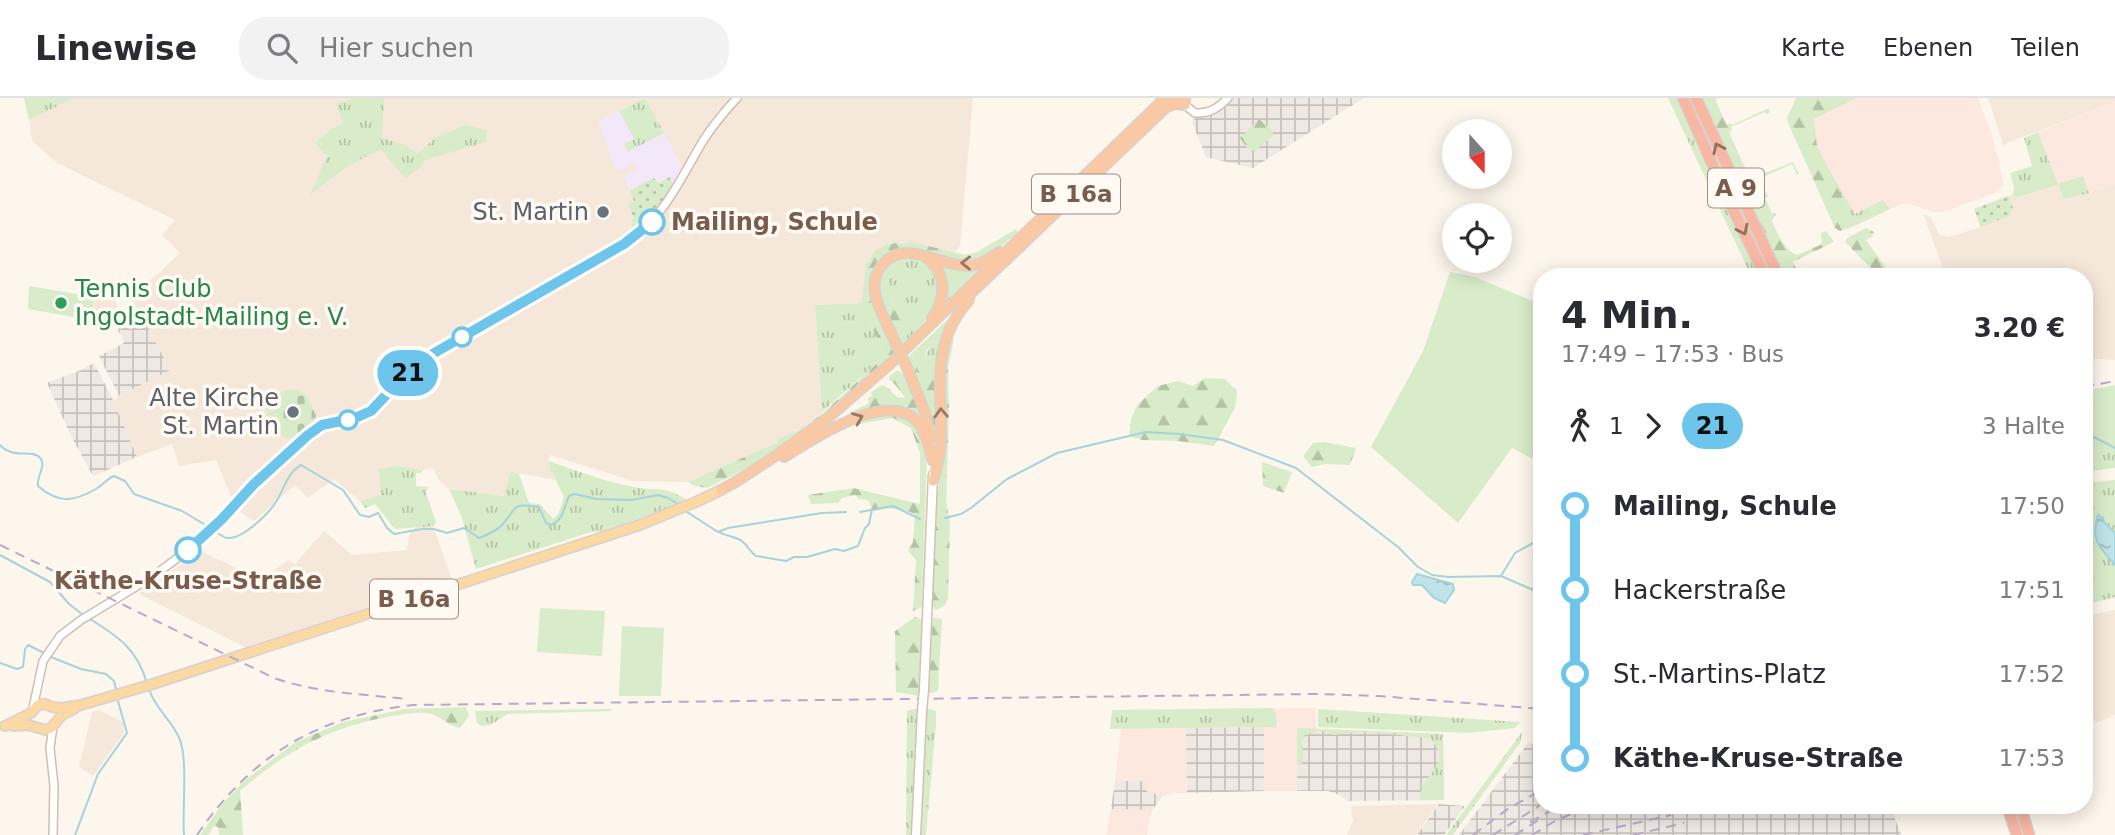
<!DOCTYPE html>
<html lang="de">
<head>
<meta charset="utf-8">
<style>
  body { margin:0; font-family:"DejaVu Sans",sans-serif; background:#f2f2f3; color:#2b2b33; height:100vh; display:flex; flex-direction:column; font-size:26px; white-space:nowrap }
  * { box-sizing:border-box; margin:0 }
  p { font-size:23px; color:#7c7c81 }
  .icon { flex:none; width:38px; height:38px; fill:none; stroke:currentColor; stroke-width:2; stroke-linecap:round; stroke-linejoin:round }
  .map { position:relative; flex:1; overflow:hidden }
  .panel { position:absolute; left:1533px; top:170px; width:560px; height:546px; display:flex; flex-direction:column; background:#fff; border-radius:28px; box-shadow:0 4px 18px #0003 }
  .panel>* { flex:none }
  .badge { padding:0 14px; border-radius:23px; font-size:24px; line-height:46px }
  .needle { width:46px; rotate:159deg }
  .controls { position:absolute; left:1442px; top:21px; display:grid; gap:14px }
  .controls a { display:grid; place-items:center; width:70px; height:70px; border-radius:50%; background:#fff; box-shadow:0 4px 18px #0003; font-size:35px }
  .map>.badge { position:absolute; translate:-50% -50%; box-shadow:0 0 0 4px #fff }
  .legs { display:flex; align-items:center; gap:10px; height:77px; padding:0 28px; font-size:23px }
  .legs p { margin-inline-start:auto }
  .summary { display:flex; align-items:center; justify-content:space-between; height:119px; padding:0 28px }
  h1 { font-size:38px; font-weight:700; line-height:52px }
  ul { padding:0 28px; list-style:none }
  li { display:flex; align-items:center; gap:24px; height:84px; font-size:26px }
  li i { display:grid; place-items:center; width:10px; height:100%; margin:0 9px; background:currentColor }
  li i::after { content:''; width:18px; height:18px; margin:-9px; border:5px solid; border-radius:50%; background:#fff }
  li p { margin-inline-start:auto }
  li:first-child i { background:linear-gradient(#0000 50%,currentColor 0) }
  li:last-child i { background:linear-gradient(currentColor 50%,#0000 0) }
  header { display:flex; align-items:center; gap:42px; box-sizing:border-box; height:98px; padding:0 35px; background:#fff; border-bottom:2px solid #e1e1e2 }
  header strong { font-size:33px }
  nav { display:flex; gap:38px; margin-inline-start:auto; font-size:24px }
  .search { width:490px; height:63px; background:#f2f2f3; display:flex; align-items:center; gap:18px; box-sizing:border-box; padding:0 24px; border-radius:28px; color:#7c7c81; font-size:26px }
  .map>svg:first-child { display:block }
  .residential { fill:#f5e8da }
  .commercial { fill:#fde8e0 }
  .industrial { fill:url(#industrial-grid) }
  .education { fill:#f3e8fa }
  .grass { fill:url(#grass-tufts) }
  .forest { fill:url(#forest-firs) }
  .cemetery { fill:url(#cemetery-stones) }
  .park { fill:url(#park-dots) }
  .garden { fill:#d8ecc9 }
  .water { fill:url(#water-ripples); stroke:#a5d3da; stroke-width:2 }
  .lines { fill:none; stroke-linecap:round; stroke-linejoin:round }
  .stream { stroke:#a5d3da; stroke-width:2 }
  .tertiary-casing { stroke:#d1beb0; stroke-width:10 }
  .secondary-casing { stroke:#d6c0b0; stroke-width:11 }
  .primary-casing { stroke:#dad1cd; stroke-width:12 }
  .trunk-casing { stroke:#dad1cd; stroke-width:12 }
  .motorway-casing { stroke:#dad1cd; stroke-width:13 }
  .tertiary { stroke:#fff; stroke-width:7 }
  .secondary { stroke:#fff; stroke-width:8 }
  .primary { stroke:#fbd9a5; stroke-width:9 }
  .trunk { stroke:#f9c8a4; stroke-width:9 }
  .motorway { stroke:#f7b7a3; stroke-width:10 }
  .rail { stroke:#b9a8c9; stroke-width:2; stroke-dasharray:10 7; stroke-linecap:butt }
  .secondary-bridge-casing { stroke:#d6c0b0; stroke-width:11; stroke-linecap:butt }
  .trunk-bridge-casing { stroke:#dad1cd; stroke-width:12; stroke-linecap:butt }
  .secondary-bridge { stroke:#fff; stroke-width:8 }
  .trunk-bridge { stroke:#f9c8a4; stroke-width:9 }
  .oneway { stroke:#936e5e }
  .oneway2 { stroke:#9a7763 }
  .line-1-casing { stroke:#fff; stroke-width:16 }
  .line-1 { stroke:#6ec5eb; stroke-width:10 }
  .worship-dot { fill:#6b7280; stroke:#fffaf3; stroke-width:2.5 }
  .stop-1-dot { fill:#fff; stroke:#6ec5eb; stroke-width:3.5 }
  .leisure-dot { fill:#2e9e5b; stroke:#fffaf3; stroke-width:2.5 }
  .labels { text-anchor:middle; stroke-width:7; stroke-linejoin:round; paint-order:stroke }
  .shield { fill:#fffaf3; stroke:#a28b7f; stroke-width:2 }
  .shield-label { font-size:23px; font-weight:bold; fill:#7a5c4d }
  .worship-label { font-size:24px; fill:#5b616d; stroke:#fffaf3; text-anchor:end }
  .stop-label { font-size:24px; font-weight:bold; fill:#7a5c4d; stroke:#fffaf3; text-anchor:start }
  .leisure-label { font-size:24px; fill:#27864d; stroke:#fffaf3; text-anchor:start }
</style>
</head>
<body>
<header>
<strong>Linewise</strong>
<div class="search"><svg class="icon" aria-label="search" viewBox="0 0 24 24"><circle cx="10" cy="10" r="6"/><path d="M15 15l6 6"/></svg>Hier suchen</div>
<nav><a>Karte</a><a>Ebenen</a><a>Teilen</a></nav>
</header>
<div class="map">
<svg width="2115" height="737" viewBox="0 0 2115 737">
  <defs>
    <pattern id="industrial-grid" width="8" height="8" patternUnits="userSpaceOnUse" patternTransform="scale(1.75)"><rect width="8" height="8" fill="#efe9e4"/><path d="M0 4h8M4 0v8" fill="none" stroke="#c7c0bb"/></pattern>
    <pattern id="grass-tufts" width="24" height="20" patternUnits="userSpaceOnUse" patternTransform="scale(1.75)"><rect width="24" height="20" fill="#d8ecc9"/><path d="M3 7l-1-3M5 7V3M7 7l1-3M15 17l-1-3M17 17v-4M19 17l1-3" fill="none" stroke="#b4c2a5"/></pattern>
    <pattern id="forest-firs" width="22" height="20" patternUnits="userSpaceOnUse" patternTransform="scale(1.75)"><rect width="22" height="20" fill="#d8ecc9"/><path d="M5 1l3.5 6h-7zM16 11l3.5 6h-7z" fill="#b4c2a5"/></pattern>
    <pattern id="cemetery-stones" width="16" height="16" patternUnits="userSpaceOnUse" patternTransform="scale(1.75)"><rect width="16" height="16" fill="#d8ecc9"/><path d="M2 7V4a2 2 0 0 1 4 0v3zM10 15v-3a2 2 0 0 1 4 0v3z" fill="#b4c2a5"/></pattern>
    <pattern id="park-dots" width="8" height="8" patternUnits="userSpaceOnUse" patternTransform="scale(1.75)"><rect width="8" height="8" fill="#d8ecc9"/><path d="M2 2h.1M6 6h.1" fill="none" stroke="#b4c2a5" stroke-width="1.8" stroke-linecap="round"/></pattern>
    <pattern id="water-ripples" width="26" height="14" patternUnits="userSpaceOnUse" patternTransform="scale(1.75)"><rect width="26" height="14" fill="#bfe3e8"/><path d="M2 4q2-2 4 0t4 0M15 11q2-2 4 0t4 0" fill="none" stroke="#a0bbbe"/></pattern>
  </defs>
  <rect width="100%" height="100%" fill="#fdf6ec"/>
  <g class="residential">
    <polygon points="74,0 973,0 960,148 955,154 947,154 912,144 900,144 866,167 861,205 815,207 822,316 800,332 779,340 778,344 688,384 633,383 550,357 548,363 550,370 556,382 511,374 505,398 449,391 440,384 433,370 423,372 397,368 381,398 360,403 334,381 308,400 295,387 254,423 236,411 216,362 179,368 172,346 137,359 113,302 170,271 116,227 97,230 93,225 95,195 102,195 110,187 121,219 136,214 130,197 158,176 180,155 162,137 175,122 57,65 32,43 29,22"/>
    <polygon points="1988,0 2115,0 2115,4 2007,45 2004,49"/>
    <polygon points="2058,87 2064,101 2115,87 2115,262 2084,260 2084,178 1946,178 1923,116 1931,120 1939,137 1947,139 1956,137 1980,129 1974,111 2013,96 2015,100"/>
    <polygon points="417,428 433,428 452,481 247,550 139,496 199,453 262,481 288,462 295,466 324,433 352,457 407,452 409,437"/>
    <polygon points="2115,512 2115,617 2096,625 2084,601 2084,518"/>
    <polygon points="99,612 123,624 124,635 93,678 79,669 92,614"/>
    <polygon points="1438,706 1416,737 1347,737 1353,723 1351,708"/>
  </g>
  <g class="commercial">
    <polygon points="1807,0 1978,0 1993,40 2004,87 1995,95 1943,114 1934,114 1909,106 1901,106 1851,130 1840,133 1835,130 1789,27 1800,15"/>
    <polygon points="2115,4 2115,87 2089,95 2082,78 2058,87 2038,34"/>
    <polygon points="1272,610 1276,610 1278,612 1282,610 1316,610 1316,631 1297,630 1297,693 1264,693 1264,629 1277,628"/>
    <polygon points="1186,630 1187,695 1174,695 1163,698 1146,693 1145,683 1115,683 1121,631"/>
    <polygon points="1149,710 1152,712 1147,737 1106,737 1111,711"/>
  </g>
  <g class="industrial">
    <polygon points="1232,0 1364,0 1253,70 1206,59 1192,24 1196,19 1223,9"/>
    <polygon points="143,220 170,272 119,298 99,258 124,245 116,227"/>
    <polygon points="94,265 113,302 137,359 93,378 71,338 47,285 79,273"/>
    <polygon points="1264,629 1264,693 1187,695 1186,630"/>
    <polygon points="1297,630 1443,636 1444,702 1347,703 1340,697 1328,693 1297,693"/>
    <polygon points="1528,645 1542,647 1542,707 1890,707 1901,737 1459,737"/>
    <polygon points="1115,683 1146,683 1146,693 1163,698 1152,712 1111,711"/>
    <polygon points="1439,706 1465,708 1444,737 1417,737"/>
  </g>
  <polygon class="education" points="645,0 683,70 673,86 670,80 657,86 654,80 630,92 623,79 637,71 634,65 617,74 598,24"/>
  <g class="grass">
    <polygon points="24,0 74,0 29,22"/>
    <path d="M354,0H384L382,40L405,47L417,56L435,40L465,27L486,32L487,44L424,62L423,68L405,80L381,52C355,61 332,79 310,97L327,58L315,45L333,30L343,25L336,6Z"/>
    <polygon points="645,0 664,35 628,54 624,46 634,41 619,13"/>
    <polygon points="1668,0 1676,0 1700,56 1758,178 1751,178"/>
    <polygon points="2038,34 2058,86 2083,78 2089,95 2064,101 2058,87 2015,100 2013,96 2014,89 2010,75 2032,68 2024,40"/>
    <polygon points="1821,58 1855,116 1883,102 1890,111 1856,127"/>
    <path d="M905,158C931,162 931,165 941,189L932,215L902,249L901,246L905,243L908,234L888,194L887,188L890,177L881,184L880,197C876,187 879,172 888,165C892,162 900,160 905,158Z"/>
    <polygon points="935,162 991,163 941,212"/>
    <polygon points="861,205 885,258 822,314 815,207"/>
    <polygon points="950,219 941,245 937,266 929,266 924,260 931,247 912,255 926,303 907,260 912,255"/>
    <polygon points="2084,290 2090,304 2115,322 2115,370 2084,374"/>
    <path d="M548,363C576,372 605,384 634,389C659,394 662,386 687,402L610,432L588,435L476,471L462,420L449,391L504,398L511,373L519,376L529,405L540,406L553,421L558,417L564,399L550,370Z"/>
    <polygon points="397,368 423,372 421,375 416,375 416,388 428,389 426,395 436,424 433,428 395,431 375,406 365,410 360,403 381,397 379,371"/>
    <polygon points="2115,382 2115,499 2084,507 2084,385"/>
    <polygon points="918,610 911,737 906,737 907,613"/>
    <polygon points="926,610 936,613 936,626 926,737 920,737"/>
    <polygon points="1272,610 1276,615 1277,629 1110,631 1112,612"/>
    <polygon points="611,611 612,613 507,616 491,627 482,628 477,625 475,613"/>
    <polygon points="1318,611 1520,624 1515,630 1469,635 1318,629"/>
    <path d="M1297,630L1443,636L1444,702H1420V690C1425,685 1427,681 1431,676C1442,662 1443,652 1428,640L1363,634L1333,637L1321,632L1316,633L1306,638L1302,644L1304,659L1301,667H1297Z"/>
    <polygon points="1522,634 1520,645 1453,737 1446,737"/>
  </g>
  <g class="forest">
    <path d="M1703,0H1716L1717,6L1727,27L1731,25L1732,27L1769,10L1770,15L1766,16L1765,14L1731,29L1732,32L1729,34L1750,81L1793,64L1799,76L1795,79L1797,77L1792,66L1761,80L1760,88L1763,96L1767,94L1768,98L1765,100L1772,115L1776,116L1772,123C1777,135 1785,153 1797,157L1820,147L1822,144L1821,135L1826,133L1834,144L1793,164L1800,178H1785Z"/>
    <polygon points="1796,0 1857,0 1814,21 1817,48 1856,127 1840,133 1835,130 1789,27 1787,20"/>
    <polygon points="1259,21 1273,33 1273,38 1255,53 1247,50 1240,40"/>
    <polygon points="1866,130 1874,134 1872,139 1866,142 1892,178 1879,178 1845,144 1847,140"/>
    <path d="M1016,131L1018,134C1005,145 990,160 973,164C955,168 938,156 921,152C908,149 892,150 881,160C855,187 884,228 896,255L825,318L760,364L707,390L694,388L688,384L778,344L779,340L800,332V329L806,328L822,316L885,258L861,205L866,167L875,153L887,146L912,144L965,157L977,154Z"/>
    <path d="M889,171C891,179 887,186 888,194L908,234L905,243L901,246C891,226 866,190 889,171Z"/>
    <polygon points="950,240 954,241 948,269 949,315 946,403 950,425 948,501 945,507 936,512 932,508 935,423 943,343 941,273"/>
    <polygon points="928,244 931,247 926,253 924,260 929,265 937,266 935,289 938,336 935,337 912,255"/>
    <path d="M898,272L908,279L920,310L921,320C894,302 876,308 848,319L849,315L869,305L868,300L872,298L871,294L882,287L888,290L897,299L905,300C901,294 895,285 889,281V278Z"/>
    <polygon points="1205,280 1225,281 1237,293 1235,310 1214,348 1178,343 1142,342 1129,338 1131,322 1137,307 1158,288 1178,283 1193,288"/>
    <path d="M898,315L918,326L927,354L922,509L913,513L916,462L908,453L913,444L915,417C904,409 886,410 873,413L868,402L859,401L855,397L842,400L838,405L811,406L808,397L853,390L920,406V355L911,330L893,320L859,326L858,322L873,317Z"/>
    <polygon points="1324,344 1356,350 1350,367 1326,366 1312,369 1303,358 1313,345"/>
    <polygon points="1262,364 1292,374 1284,395 1263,388"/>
    <polygon points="915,519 923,522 918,598 896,594 895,533"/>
    <polygon points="933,520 942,521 938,593 927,596"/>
    <path d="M466,609L469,618L460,630C447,627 442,619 431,616C420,613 404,616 393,618C332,628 287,652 240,693L243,737H219L218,729L214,728L208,737H200L223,705L245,682L296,644L343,624L405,611Z"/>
  </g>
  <path class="cemetery" d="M298,291L307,298L316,318C304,350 263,346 266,307C273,293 284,293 298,291Z"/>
  <g class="park">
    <polygon points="670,79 673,86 663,103 653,112 645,125 637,133 634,132 631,125 634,120 628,107 634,103 630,92 654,80 658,85"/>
    <polygon points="2008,98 2014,112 2010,113 2011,117 1981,129 1974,111"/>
  </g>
  <g class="garden">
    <polygon points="1450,174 1475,179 1542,207 1542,357 1531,360 1512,350 1458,425 1371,349 1423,253"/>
    <polygon points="29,188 95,199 91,222 28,211"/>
    <polygon points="2115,287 2115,344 2084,330 2084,293"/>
    <polygon points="540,510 605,513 602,558 537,554"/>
    <polygon points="622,528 664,530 661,598 619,598"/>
  </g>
  <g class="water">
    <path d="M2098,417L2103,420L2104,424L2115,435V467C2100,449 2090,443 2098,417Z"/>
    <polygon points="1417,476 1453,486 1454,492 1445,505 1434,500 1422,487 1413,487 1412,484"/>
  </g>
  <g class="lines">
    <g class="stream">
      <polyline points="2084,334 2115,350"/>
      <path d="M0,347C13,362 34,350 41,361C46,369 36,379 38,388C59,406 73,404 96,391C103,387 107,381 114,378L125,383L134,396L182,413L209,429"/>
      <polyline points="684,412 718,434 728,430 822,415 846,414"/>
      <polyline points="860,414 893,408 920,421"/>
      <polyline points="945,420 961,416 971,410 1007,381 1057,355 1146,334 1179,336 1223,342 1296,370 1398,449 1418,469 1432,477 1448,479 1501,478 1531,491 1542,499"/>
      <path d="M214,432C219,436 223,440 228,440C243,441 269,415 276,404C284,391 288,374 301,367L343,392L360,417L369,419L378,415L387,430L394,436L422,431H434L447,435L464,430L479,440C487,437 497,433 503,426C518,408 511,405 539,409L546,425L551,427C563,423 564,409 569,398L574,396L597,401L632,402L658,397L668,400L678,406"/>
      <path d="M719,434C726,438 737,439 743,444C748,448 750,454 756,458L786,463L794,459H807L835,451L844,453L858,448L865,430L869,426L872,411"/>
      <polyline points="0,457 50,484 69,506 82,516"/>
      <polyline points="1501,478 1515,455 1542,440"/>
      <polyline points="1533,490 1542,486"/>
      <path d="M90,521C119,539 137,551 147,585"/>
      <polyline points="51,559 81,571 106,576 114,583 116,591"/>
      <polyline points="0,565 17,571 23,569 25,551 28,547 46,556"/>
      <path d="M149,591C155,611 173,623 180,642C188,663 182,713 184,737"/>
      <polyline points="75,737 98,676 127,635 118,603"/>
    </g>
    <defs>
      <g id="tertiary">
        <path d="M1185,7L1195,15C1209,16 1218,10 1228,0"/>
        <path d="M33,610L43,563L60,538L81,522L152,479L196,446L254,386L313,333L322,327L355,320L371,313L405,277L429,258L624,146C665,119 679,83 703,43C713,27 725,13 737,0"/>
        <polyline points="53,737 54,688 50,650 53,628"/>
      </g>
      <g id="secondary">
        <polyline points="924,591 933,377"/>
        <polyline points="916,737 922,613"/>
      </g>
      <g id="primary">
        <polyline points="5,628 31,615 38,607 45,606 52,609 62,610 81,607 153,586 640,427 698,403 721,392"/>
        <polyline points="13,628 28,627 46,632 52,629 62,617 74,611"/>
      </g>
      <g id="trunk">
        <polyline points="1167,9 1175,6 1185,7 1185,0"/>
        <path d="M926,159C948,177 946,199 932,221"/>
        <polyline points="963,203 1176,0"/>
        <path d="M890,233C881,213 865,188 882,167C907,137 944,173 975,167C984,165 992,159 999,154"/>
        <polyline points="908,272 925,314 931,340"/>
        <path d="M784,359C814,341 891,287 920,327C927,337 929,351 933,363"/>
        <path d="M933,383C956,317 917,261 969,202"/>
        <polyline points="734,385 774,359 829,319 890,266 1165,0"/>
        <polyline points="721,392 737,383"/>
      </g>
      <g id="motorway">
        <polyline points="1683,0 1721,86 1765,178"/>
        <polyline points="1696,0 1778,178"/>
        <polyline points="2007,707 2017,737"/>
        <polyline points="2020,707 2029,737"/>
      </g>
    </defs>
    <use href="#tertiary" class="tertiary-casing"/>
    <use href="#secondary" class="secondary-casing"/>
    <use href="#primary" class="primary-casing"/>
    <use href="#trunk" class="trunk-casing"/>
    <use href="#motorway" class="motorway-casing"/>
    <use href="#tertiary" class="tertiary"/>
    <use href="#secondary" class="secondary"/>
    <use href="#primary" class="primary"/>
    <use href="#trunk" class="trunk"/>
    <use href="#motorway" class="motorway"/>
    <g class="rail">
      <polyline points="2084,289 2115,283"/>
      <path d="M0,447L274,580C317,595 362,596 406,601"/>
      <polyline points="1530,724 1561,707"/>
      <path d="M197,737C252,657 317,618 413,607L1316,596L1379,598L1542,611"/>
      <polyline points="1473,737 1509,710 1542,692"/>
      <polyline points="1493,737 1539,708"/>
      <polyline points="1515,737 1540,721"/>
      <polyline points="1532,737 1555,723 1592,707"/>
      <polyline points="1583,737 1671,717"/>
      <polyline points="1633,737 1684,725"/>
    </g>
    <defs>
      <polyline id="secondary-bridge" points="922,613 924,591"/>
      <polyline id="trunk-bridge" points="890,233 908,272"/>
    </defs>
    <use href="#secondary-bridge" class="secondary-bridge-casing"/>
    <use href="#trunk-bridge" class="trunk-bridge-casing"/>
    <use href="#secondary-bridge" class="secondary-bridge"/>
    <use href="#trunk-bridge" class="trunk-bridge"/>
  </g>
  <defs><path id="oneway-chevron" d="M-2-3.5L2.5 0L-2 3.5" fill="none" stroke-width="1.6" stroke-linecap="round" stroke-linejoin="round" transform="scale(1.75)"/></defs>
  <g class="oneway">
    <use href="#oneway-chevron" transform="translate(1718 50) rotate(-115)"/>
    <use href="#oneway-chevron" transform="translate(1743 132) rotate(64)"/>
  </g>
  <g class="oneway2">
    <use href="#oneway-chevron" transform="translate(966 165) rotate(-179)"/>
    <use href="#oneway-chevron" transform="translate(941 315) rotate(-93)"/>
    <use href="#oneway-chevron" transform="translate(858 320) rotate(-22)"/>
  </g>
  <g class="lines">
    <defs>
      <polyline id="line-1" points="188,452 221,422 254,386 308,337 322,327 355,320 371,313 405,277 429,258 624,146 652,124"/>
    </defs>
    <use href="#line-1" class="line-1-casing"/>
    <use href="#line-1" class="line-1"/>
  </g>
  <g class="worship-dot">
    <circle cx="603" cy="114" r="7"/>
    <circle cx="293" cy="314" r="7"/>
  </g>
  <g class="stop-1-dot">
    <circle cx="652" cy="124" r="12"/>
    <circle cx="462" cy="239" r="9"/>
    <circle cx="348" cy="322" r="9"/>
    <circle cx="188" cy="452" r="12"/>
  </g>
  <circle class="leisure-dot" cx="61" cy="205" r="7"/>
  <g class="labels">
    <g class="shield">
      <rect x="1708" y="70.5" width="56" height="39" rx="5"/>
      <rect x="1032" y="76.5" width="88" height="39" rx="5"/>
      <rect x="370" y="481.5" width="88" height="39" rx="5"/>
    </g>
    <g class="shield-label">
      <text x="1736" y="98">A 9</text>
      <text x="1076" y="104">B 16a</text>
      <text x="414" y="509">B 16a</text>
    </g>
    <g class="worship-label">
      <text x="589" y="122">St. Martin</text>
      <text x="279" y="308">Alte Kirche<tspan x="279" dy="28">St. Martin</tspan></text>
    </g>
    <g class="stop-label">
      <text x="671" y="132">Mailing, Schule</text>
      <text x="188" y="491" text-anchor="middle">Käthe-Kruse-Straße</text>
    </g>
    <g class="leisure-label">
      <text x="75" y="199">Tennis Club<tspan x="75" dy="28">Ingolstadt-Mailing e. V.</tspan></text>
    </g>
  </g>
</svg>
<div class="controls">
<a><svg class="needle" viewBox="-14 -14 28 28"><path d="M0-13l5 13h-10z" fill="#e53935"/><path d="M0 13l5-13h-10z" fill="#7c7c81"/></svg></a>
<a><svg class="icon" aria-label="locate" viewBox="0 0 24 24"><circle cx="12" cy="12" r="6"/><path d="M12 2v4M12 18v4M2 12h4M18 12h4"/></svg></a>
</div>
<b class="badge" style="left:408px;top:275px;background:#6ec5eb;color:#111">21</b>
<section class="panel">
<div class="summary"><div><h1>4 Min.</h1><p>17:49 – 17:53 · Bus</p></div><b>3.20 €</b></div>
<div class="legs"><svg class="icon" aria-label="walk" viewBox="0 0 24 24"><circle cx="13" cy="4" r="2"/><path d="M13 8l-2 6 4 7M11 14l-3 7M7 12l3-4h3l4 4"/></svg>1<svg class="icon" aria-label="forward" viewBox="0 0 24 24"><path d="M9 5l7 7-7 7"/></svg><b class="badge" style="background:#6ec5eb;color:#111">21</b><p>3 Halte</p></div>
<ul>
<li><i style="color:#6ec5eb"></i><b>Mailing, Schule</b><p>17:50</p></li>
<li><i style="color:#6ec5eb"></i><span>Hackerstraße</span><p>17:51</p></li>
<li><i style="color:#6ec5eb"></i><span>St.-Martins-Platz</span><p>17:52</p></li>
<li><i style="color:#6ec5eb"></i><b>Käthe-Kruse-Straße</b><p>17:53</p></li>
</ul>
</section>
</div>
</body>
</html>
